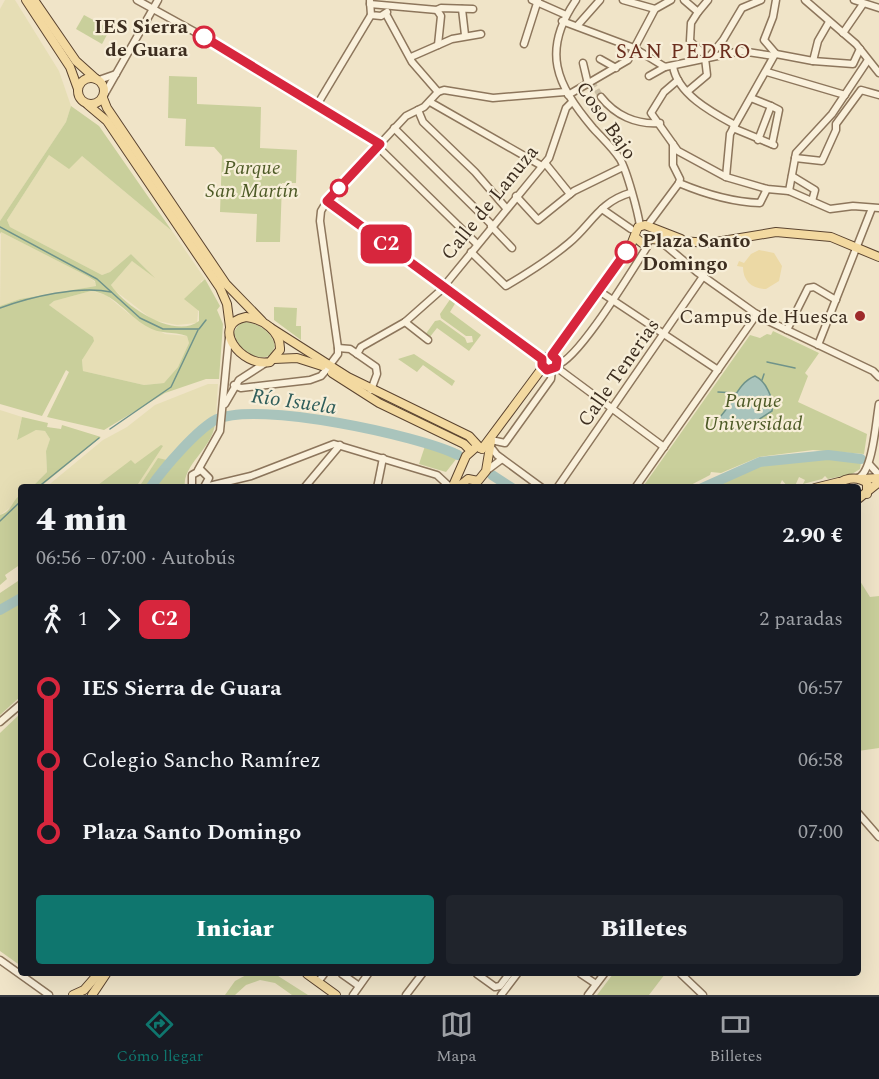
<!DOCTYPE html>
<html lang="es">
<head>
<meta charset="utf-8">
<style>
  body { margin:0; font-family:Spectral,serif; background:#20242c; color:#f1f3f6; height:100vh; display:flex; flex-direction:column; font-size:22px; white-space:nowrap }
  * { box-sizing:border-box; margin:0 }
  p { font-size:20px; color:#9ea1a6 }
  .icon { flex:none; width:33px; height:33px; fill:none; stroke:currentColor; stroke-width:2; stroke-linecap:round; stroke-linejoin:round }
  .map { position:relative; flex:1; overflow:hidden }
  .details { position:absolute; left:18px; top:484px; width:843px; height:492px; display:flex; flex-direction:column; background:#171b24; border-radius:6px; box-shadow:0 6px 24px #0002 }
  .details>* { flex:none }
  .badge { padding:0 12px; border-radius:9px; font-size:21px; line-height:39px }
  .map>.badge { position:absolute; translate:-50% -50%; box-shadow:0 0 0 3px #fff }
  .legs { display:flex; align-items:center; gap:9px; height:66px; padding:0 18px; font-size:20px }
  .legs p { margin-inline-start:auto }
  .overview { display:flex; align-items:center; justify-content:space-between; height:102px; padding:0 18px }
  h1 { font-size:33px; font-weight:800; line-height:45px }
  .button { display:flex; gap:12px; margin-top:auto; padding:12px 18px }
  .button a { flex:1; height:69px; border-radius:6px; background:#0f766e; color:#fff; font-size:24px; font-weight:800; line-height:69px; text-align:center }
  .button a+a { background:#20242c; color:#f1f3f6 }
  ul { padding:0 18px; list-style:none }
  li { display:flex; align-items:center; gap:21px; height:72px; font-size:22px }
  li i { display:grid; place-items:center; width:9px; height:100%; margin:0 8px; background:currentColor }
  li i::after { content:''; width:15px; height:15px; margin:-8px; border:4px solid; border-radius:50%; background:#171b24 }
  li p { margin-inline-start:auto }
  li:first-child i { background:linear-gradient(#0000 50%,currentColor 0) }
  li:last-child i { background:linear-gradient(currentColor 50%,#0000 0) }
  .dock { display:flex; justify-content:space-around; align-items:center; height:84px; border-top:2px solid #363941; background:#171b24; font-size:16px; color:#9ea1a6 }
  .dock a { display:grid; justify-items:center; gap:3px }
  .dock .current { color:#0f766e }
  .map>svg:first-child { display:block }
  .farmland { fill:#e6deb5 }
  .green { fill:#c9cf9b; fill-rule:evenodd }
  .sand { fill:#ecd9a5 }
  .water { fill:#a9c4bc; stroke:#6f938a; stroke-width:1.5 }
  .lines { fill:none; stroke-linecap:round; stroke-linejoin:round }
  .stream { stroke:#6f938a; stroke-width:1.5 }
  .river { stroke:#a9c4bc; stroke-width:10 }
  .minor-tunnel { stroke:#ccc0a6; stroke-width:6; stroke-dasharray:6 3; stroke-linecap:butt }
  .minor-casing { stroke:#8d765c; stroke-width:9 }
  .major-casing { stroke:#5b4430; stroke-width:10 }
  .minor { stroke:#faf1dc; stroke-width:6 }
  .major { stroke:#f3d9a0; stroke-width:8 }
  .line-1-casing { stroke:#fff; stroke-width:14 }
  .line-1 { stroke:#d7263d; stroke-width:9 }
  .stop-1-dot { fill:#fff; stroke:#d7263d; stroke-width:3 }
  .poi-dot { fill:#9e2a2b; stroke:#f7eed8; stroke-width:2 }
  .labels { text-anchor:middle; stroke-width:4.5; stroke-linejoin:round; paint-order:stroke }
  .stop-label { font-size:20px; font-weight:bold; fill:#3d2e20; stroke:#f7eed8; text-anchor:end }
  .street-label { font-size:20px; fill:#3d2e20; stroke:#f7eed8 }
  .park-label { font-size:20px; font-style:italic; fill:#4d5a26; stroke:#f7eed8 }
  .poi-label { font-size:20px; fill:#3d2e20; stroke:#f7eed8; text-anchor:end }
  .neighbourhood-label { font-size:21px; letter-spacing:1.5px; fill:#6b2e1e; stroke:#f7eed8 }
  .water-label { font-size:21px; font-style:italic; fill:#2f5d5a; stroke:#f7eed8 }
</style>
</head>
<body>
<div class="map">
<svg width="879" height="995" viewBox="0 0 879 995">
  <rect width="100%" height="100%" fill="#f0e4c8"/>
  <g class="farmland">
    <polygon points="5,0 15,0 59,71 71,106 66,122 0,221 0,9"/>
    <polygon points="49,155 82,156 172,231 205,279 201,281 197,323 177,325 153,320 113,289 111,285 132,261 148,271 131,254 110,272 102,275 10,227 7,220"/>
    <polygon points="1,232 87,276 95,282 96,286 20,299 0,306"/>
    <polygon points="91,291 106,295 129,314 165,334 187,336 189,343 178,367 164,383 144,385 83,371 82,360 93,337 49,305 54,301"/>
    <polygon points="208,384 218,384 216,414 191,433 171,458 167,460 158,459 139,487 45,488 103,440 127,427 155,405"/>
    <polygon points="0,410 22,417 17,439 36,430 45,431 50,439 46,451 47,472 32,487 21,488 21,495 18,496 16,503 0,515"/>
  </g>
  <g class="green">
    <polygon points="84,15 110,29 102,44 76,29"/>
    <polygon points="169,76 197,77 197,104 261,107 260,148 297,150 296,183 282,183 280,242 256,242 257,214 220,212 222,156 214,147 185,146 186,119 168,118"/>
    <path d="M71,106L99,126L172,231L82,156L69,169L49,155L7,220L10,227L102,275L110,272L131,254L155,278L132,261L111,285C124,306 175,340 199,321V311L184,299L205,279L220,306L217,310L223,324L219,379H206L165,393L104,430L47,417L69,372L66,370L42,416L0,404V306L20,299L96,286L95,281L87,276L1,232L0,234V221L66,122ZM91,291C114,293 127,315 146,326C160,335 173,331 187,336L189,343L178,367L164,383L144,385L83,371L82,360L94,341L93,337L49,305L54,301Z"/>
    <polygon points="451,298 456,302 450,312 481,335 469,351 437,328 429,338 425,335 435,321 440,320 465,338 467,343 473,342 472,336 466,336 441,318 440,314"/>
    <polygon points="274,307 297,308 296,326 301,326 301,340 274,320"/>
    <path d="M246,322C260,324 272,332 275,346L271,355C255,363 236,348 234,332L239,324Z"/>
    <polygon points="773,331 819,353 805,373 808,376 798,402 867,434 864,454 813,450 759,457 721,473 711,472 710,475 687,487 642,488 750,335 760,338 767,334 771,335"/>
    <polygon points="414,354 455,381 452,386 423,365 417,372 398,359"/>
    <polygon points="22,417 48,423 47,427 61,429 62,425 101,437 40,487 32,487 47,472 46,451 50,439 45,431 36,430 17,440"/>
    <path d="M215,424C212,449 182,465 185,487H139L158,458L167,460L170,468L203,432Z"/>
    <polygon points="161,445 163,446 136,487 101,487 98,485 131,460 135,464"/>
    <polygon points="425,446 457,458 446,472 419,464"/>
    <polygon points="828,459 861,463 860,469 852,474 828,479 825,476 822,479 803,484 805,480 799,477 795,486 788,487 782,480 779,487 717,487 718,484 761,466"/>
    <path d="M21,495V564L5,575L7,579L0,585V515C12,512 13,498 21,495Z"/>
    <polygon points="21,579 21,696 0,715 0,593"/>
    <polygon points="860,581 870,597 879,596 879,748 858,751"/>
    <polygon points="21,713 21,966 0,951 0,733"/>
    <polygon points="248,974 275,974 308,995 292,995 275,983 260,980 246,985 235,995 225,995 235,981"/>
    <polygon points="613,974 665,974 649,995 597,995"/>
  </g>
  <path class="sand" d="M759,250L774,253L782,266L779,281L766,289C752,289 743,281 743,267L737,266L739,261L744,263L751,254Z"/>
  <path class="water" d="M755,376C766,381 774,399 772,411L745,428L727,430L719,418C734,403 737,383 755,376Z"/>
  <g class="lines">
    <g class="stream">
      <polyline points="0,227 97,279 140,318 163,329 199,329 206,320"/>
      <path d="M0,308C30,297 80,285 111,292"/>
      <polyline points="767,362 795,368"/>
      <polyline points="762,380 764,374"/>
      <polyline points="718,392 736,393"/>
      <polyline points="110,429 171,387 198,330"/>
      <polyline points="37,488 99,438"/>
      <polyline points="0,521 21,501"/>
    </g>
    <g class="river">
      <polyline points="492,475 512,488"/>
      <path d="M150,488C163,469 197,429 217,419C258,401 417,435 458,455"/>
      <polyline points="702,488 760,462 828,455 861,459"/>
      <polyline points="0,610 21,598"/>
    </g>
    <polyline class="minor-tunnel" points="592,82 601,97"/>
    <defs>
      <g id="minor">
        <polyline points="137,0 204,37 380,144"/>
        <polyline points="532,0 566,15"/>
        <path d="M576,0C541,51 556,84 593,128C602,138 613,148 620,159C627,171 638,212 640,226"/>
        <polyline points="623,0 655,9"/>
        <polyline points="684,0 698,12 708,0"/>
        <polyline points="805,0 856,44 879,73"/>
        <polyline points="854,0 879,8"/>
        <polyline points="370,1 371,15 381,16 387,12"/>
        <polyline points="370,4 437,10 441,8 473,9"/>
        <polyline points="462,9 465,35"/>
        <polyline points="437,10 441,16 438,45"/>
        <polyline points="698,12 691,23 690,41 707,57"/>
        <polyline points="386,14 412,62 438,92"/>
        <polyline points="562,21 634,48 665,67 741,51 774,56 730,134 726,177"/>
        <polyline points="577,26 600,0"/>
        <polyline points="843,33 863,4"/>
        <polyline points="524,44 538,0"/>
        <polyline points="776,54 813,61 853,64 860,49"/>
        <polyline points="776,54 764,40 773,17 776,0"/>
        <polyline points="710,56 723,40 742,8 761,0"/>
        <polyline points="411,57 452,39 481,34"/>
        <polyline points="600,59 616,68"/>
        <polyline points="813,61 818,41 829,22"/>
        <polyline points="583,63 588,84"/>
        <path d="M673,66C677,94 713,113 735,125"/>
        <polyline points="767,72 845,95"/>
        <polyline points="649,76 665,67"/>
        <polyline points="99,80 116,74"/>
        <polyline points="678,80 664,92 651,113 678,151 726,177 767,189 789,191 830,209 853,206 879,208"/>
        <polyline points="688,91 707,75 705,58"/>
        <polyline points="104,95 158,0"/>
        <polyline points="568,95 628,60 655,9 671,0"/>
        <path d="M601,97C615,115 636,125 660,123"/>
        <polyline points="751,98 771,106"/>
        <polyline points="430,102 542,166"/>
        <polyline points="317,105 371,15"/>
        <polyline points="418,110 423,122 475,172 506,208"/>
        <polyline points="394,128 492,225"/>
        <polyline points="733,128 774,145"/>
        <polyline points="758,140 771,106 779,110 772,144"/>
        <polyline points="673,144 673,165 680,179 679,183"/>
        <polyline points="377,146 477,244"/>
        <polyline points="795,158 822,161 836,130 836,124 861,90 879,95"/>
        <polyline points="545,163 570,194"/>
        <polyline points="792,176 815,190 812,201"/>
        <path d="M679,183C705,194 732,202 760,203L767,189"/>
        <polyline points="789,191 796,153 832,114 868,60"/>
        <polyline points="516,196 538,220 574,191 623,167"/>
        <polyline points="327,201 542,359"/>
        <polyline points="602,209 631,229"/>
        <polyline points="491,226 512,248"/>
        <polyline points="647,226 679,183"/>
        <polyline points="659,240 697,272 762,318 873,371 879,377"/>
        <path d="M471,252L506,286C528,273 549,260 569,243C591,225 599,202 630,193"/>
        <polyline points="599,291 718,370"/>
        <polyline points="405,322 428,340"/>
        <polyline points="787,330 808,288 814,287 836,300"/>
        <polyline points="818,345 872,208"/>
        <polyline points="338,348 350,349 376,367 377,374 371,390"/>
        <polyline points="357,354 361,347 405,322 440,291 549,158 566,108 572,102"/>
        <path d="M557,365C579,359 632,270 647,247L648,241"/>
        <polyline points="329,366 338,354 338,348 320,221 321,211 327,201 406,116 424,107 438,92 444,90 493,98 565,92"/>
        <polyline points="556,367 664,447"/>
        <polyline points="234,385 241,388 310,380 321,376 327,369"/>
        <polyline points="225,404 239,380 264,364"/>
        <polyline points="491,440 505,443 551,379 552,370"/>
        <polyline points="490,446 497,455 542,488"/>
        <polyline points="869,464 879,475"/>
        <polyline points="198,470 220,431 229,337"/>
        <polyline points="486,471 502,459"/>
        <path d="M858,478C873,472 876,420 879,404"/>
        <polyline points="205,487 251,476 334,444 437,475 451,488"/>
        <polyline points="192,488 192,475 201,470 209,478 204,487"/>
        <polyline points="304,488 340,445"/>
        <polyline points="377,488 383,458"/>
        <polyline points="557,488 704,275"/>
        <polyline points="635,488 757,314"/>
        <polyline points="0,722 21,704"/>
        <polyline points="858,813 879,837"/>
        <polyline points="0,960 49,995"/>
        <polyline points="342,974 359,986"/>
        <polyline points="477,974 495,987 500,986 509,974"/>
        <polyline points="581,974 596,984"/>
        <polyline points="681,974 703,995"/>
        <polyline points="318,982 324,974"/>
        <polyline points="353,995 368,974"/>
        <polyline points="406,995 422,974"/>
        <polyline points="501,995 517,974"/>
        <polyline points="588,995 604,974"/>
      </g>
      <g id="major">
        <polyline points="26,0 70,67 78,89"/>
        <polyline points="34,0 76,61 96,79"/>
        <circle cx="91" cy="91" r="13"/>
        <polyline points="103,98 107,108 226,284 262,321"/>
        <polyline points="88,105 107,121 220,288 227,304 230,327"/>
        <polyline points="635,237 642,243 650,239 710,243 776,232 831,237 879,257"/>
        <path d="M246,317C263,319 281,331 280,350L270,362C241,368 209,324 246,317Z"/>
        <polyline points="271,328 348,377 469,436 480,448"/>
        <polyline points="552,355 631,245 638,227 645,225 681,239"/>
        <polyline points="274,359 297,358 322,366"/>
        <polyline points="543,367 549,370 556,367 557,360 552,355"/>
        <polyline points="543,367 542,359 552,355"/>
        <polyline points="332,373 379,403 464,444 470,450"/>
        <polyline points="482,449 543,367"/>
        <polyline points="860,479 879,478"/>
        <polyline points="452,488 466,456 475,448"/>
        <polyline points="457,488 468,479 478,481 486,471 491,441"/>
        <polyline points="815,488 839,482"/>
        <path d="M834,488C842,478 857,475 867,483V494"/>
        <polyline points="858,499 879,482"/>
        <polyline points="307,974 336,995"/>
        <polyline points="73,995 84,990 98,974"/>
        <polyline points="92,995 106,974"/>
      </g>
    </defs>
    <use href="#minor" class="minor-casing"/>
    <use href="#major" class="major-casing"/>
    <use href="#minor" class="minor"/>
    <use href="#major" class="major"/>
  </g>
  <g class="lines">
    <defs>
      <polyline id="line-1" points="204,37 380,144 327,201 542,359 542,365 547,370 556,367 557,360 552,355 626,252"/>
    </defs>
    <use href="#line-1" class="line-1-casing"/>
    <use href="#line-1" class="line-1"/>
  </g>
  <g class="stop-1-dot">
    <circle cx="204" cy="37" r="10"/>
    <circle cx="339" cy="188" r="8"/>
    <circle cx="626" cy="252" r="10"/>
  </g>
  <circle class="poi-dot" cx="860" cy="316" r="6"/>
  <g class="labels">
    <g class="stop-label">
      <text x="188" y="33">IES Sierra<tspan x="188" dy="23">de Guara</tspan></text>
      <text x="642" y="247" text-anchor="start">Plaza Santo<tspan x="642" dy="23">Domingo</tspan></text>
    </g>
    <g class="street-label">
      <text transform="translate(607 120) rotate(55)" y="7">Coso Bajo</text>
      <text transform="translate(489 202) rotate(-51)" y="7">Calle de Lanuza</text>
      <text transform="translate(618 372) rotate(-55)" y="7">Calle Tenerias</text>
    </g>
    <g class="park-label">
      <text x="252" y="174">Parque<tspan x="252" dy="23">San Martín</tspan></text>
      <text x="753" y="407">Parque<tspan x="753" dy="23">Universidad</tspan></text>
    </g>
    <g class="poi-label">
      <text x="848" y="323">Campus de Huesca</text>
    </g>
    <g class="neighbourhood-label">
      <text x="684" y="58">SAN PEDRO</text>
    </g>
    <g class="water-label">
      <text transform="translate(294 401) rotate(8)" y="7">Río Isuela</text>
    </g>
  </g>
</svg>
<b class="badge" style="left:386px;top:244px;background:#d7263d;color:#fff">C2</b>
<section class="details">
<div class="overview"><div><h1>4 min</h1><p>06:56 – 07:00 · Autobús</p></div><b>2.90 €</b></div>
<div class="legs"><svg class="icon" aria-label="walk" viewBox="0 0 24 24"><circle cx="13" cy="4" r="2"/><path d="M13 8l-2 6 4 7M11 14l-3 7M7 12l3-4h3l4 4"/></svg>1<svg class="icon" aria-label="forward" viewBox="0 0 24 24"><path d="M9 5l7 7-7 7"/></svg><b class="badge" style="background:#d7263d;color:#fff">C2</b><p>2 paradas</p></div>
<ul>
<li><i style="color:#d7263d"></i><b>IES Sierra de Guara</b><p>06:57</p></li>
<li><i style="color:#d7263d"></i><span>Colegio Sancho Ramírez</span><p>06:58</p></li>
<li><i style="color:#d7263d"></i><b>Plaza Santo Domingo</b><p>07:00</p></li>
</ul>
<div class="button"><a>Iniciar</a><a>Billetes</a></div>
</section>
</div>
<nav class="dock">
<a class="current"><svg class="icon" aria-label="directions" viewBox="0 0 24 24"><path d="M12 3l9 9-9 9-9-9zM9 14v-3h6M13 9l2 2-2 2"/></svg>Cómo llegar</a>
<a><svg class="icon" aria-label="map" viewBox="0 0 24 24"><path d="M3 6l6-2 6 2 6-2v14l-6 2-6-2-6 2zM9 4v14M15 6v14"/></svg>Mapa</a>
<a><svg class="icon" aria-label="tickets" viewBox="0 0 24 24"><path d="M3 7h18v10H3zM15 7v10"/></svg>Billetes</a>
</nav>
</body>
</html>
